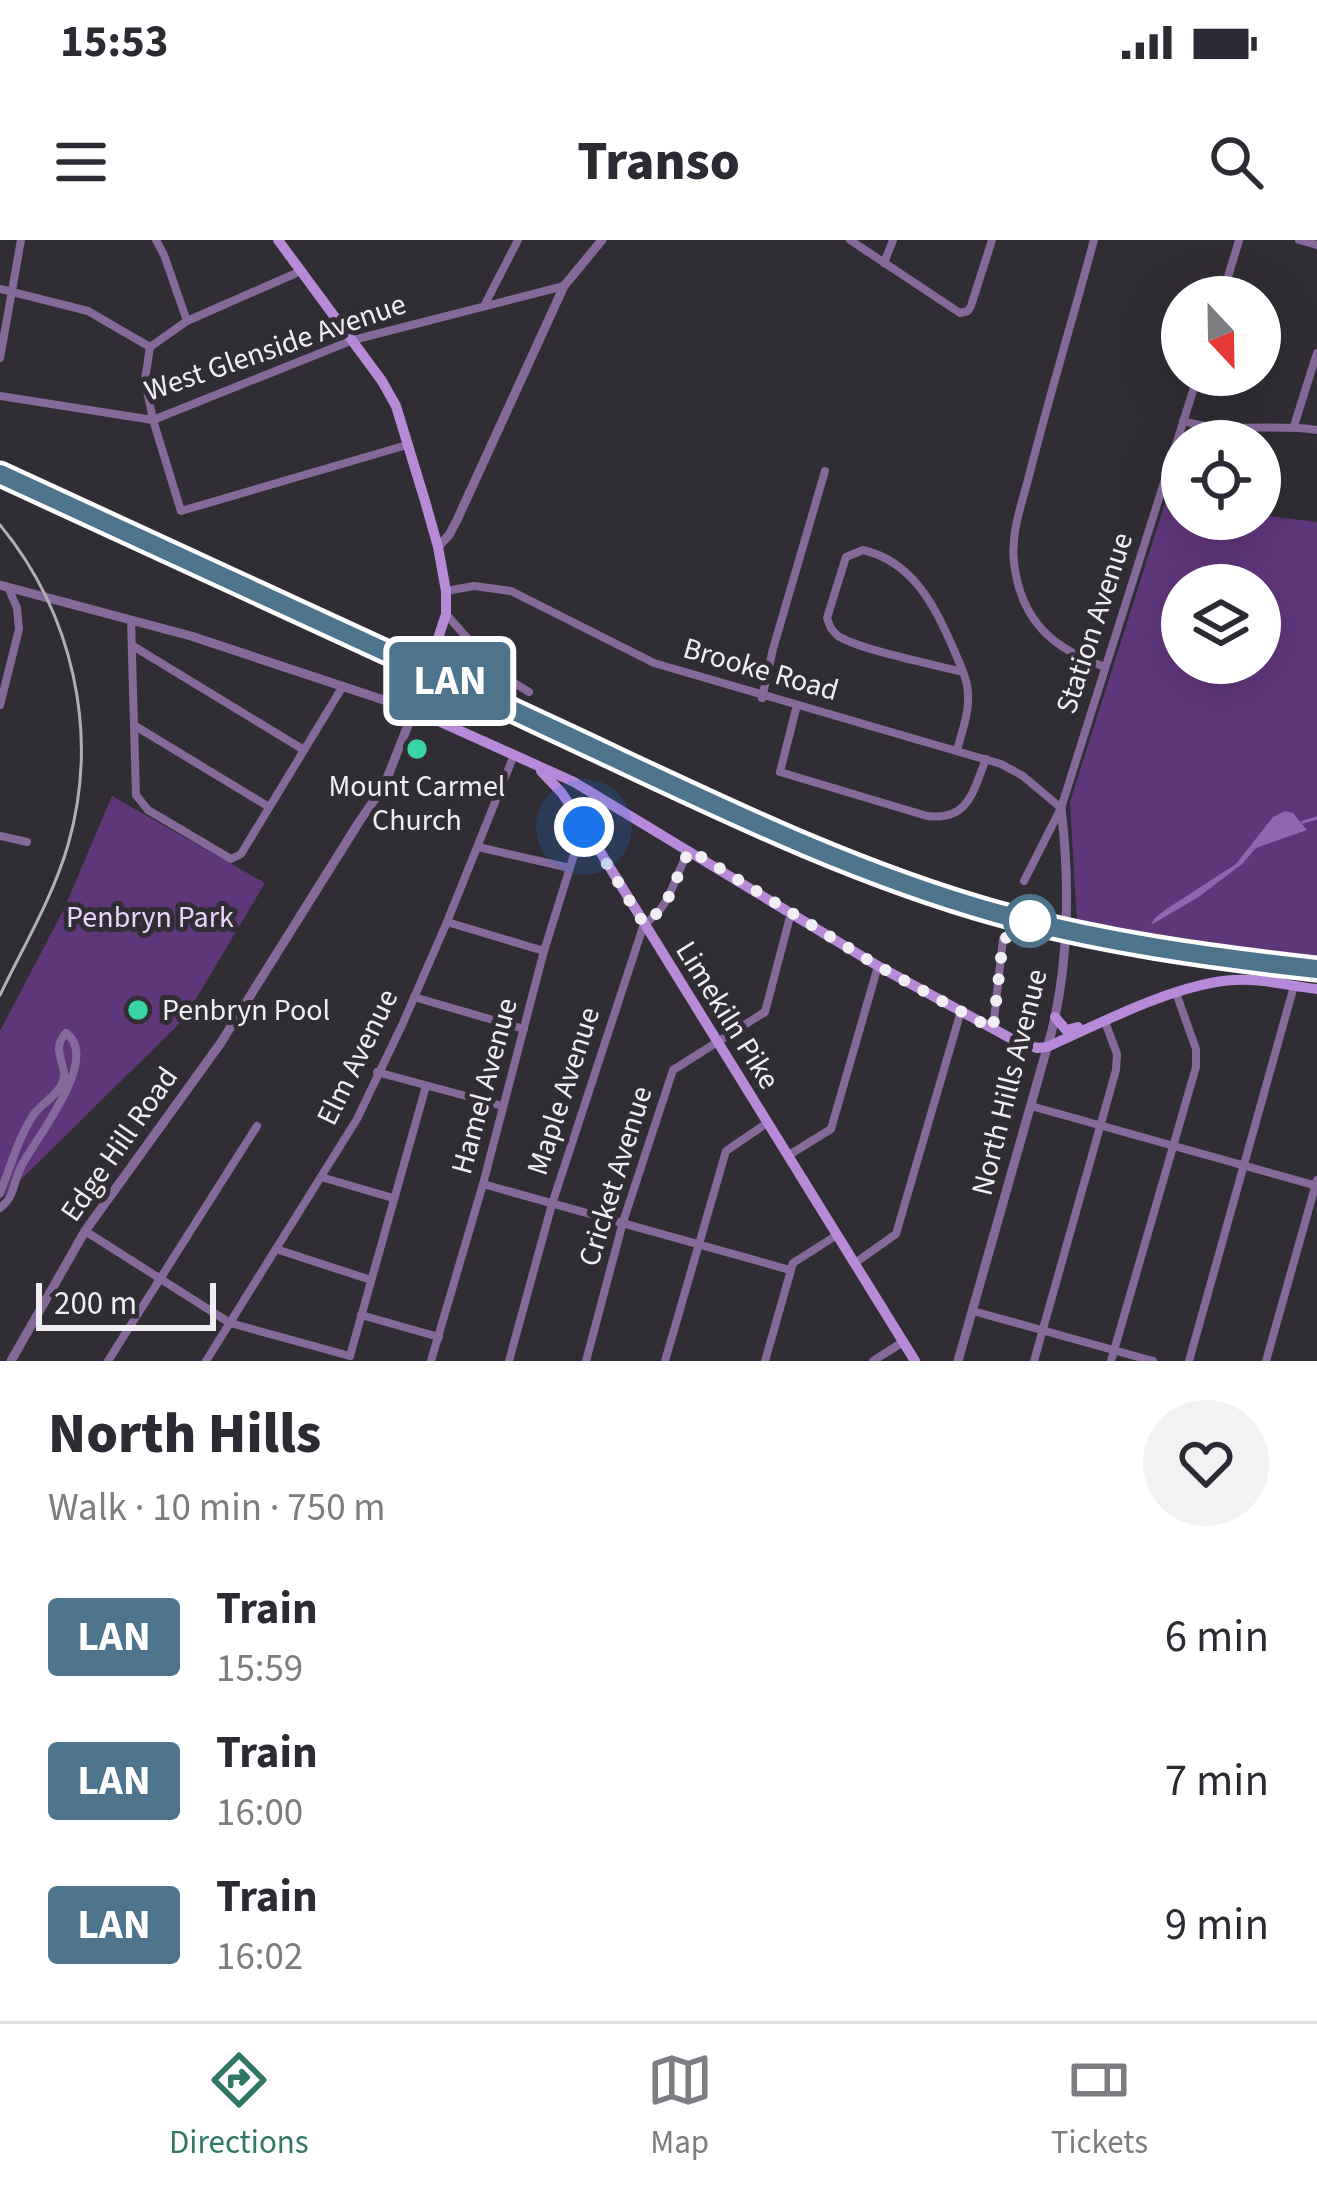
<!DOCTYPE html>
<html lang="en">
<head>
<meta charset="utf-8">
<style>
  body { margin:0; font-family:"Source Sans 3",sans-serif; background:#f2f2f3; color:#2b2b33; height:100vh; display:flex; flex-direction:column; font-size:45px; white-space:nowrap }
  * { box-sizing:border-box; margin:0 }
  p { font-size:39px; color:#7c7c81 }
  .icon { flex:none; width:66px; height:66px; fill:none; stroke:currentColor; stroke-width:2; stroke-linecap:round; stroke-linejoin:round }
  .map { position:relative; height:1121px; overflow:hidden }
  .drawer { display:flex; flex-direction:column; background:#fff; flex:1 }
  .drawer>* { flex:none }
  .badge { padding:0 24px; border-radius:9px; font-size:42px; line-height:78px }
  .needle { width:78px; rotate:158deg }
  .fabs { position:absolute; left:1161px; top:36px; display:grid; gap:24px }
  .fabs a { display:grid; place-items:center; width:120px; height:120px; border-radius:50%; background:#fff; box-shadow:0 12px 48px #0002; font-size:60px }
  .scale { position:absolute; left:36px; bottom:30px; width:180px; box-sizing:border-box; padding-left:12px; border:6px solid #f0eef3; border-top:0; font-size:33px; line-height:42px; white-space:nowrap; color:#f0eef3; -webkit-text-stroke:9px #312d34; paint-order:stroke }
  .you { position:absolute; width:60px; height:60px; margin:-30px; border:9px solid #fff; border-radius:50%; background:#1a73e8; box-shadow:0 0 0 18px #1a73e833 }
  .map>.badge { position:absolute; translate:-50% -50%; box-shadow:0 0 0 6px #fff }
  .round { display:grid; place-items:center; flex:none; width:126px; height:126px; border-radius:63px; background:#f2f2f3 }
  .head { display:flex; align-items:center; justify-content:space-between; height:204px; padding:0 48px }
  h1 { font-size:57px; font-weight:800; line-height:90px }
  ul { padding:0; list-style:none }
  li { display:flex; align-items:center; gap:36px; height:144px; padding:0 48px }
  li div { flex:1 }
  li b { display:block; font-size:45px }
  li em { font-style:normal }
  li .badge { min-width:132px; font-weight:700; text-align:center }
  .status { display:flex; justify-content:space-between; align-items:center; height:84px; padding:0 60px; background:#fff; direction:ltr }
  .status svg { height:33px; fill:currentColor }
  header { display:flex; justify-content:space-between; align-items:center; height:156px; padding:0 48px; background:#fff; font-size:54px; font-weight:800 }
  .menu { display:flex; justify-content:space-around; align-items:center; height:168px; border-top:3px solid #e1e1e2; background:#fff; font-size:33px; color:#7c7c81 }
  .menu a { display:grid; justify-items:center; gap:6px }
  .menu .selected { color:#317766 }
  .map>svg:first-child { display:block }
  .green { fill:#60367b; fill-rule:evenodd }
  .water { fill:#9165b0 }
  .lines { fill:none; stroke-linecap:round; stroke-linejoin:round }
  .stream { stroke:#9165b0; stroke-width:3 }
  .minor { stroke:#86699b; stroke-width:8 }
  .tertiary { stroke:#86699b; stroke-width:9 }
  .secondary { stroke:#b889d9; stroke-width:10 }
  .rail { stroke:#b1aeb4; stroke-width:3 }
  .secondary-bridge { stroke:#b889d9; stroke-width:10 }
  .line-casing { stroke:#fff; stroke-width:27 }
  .line { stroke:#4c748c; stroke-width:18 }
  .walk { stroke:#f0eef3; stroke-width:12; stroke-dasharray:0 21.6 }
  .poi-dot { fill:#39d4a5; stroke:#312d34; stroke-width:4.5 }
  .stop-dot { fill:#fff; stroke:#4c748c; stroke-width:6 }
  .labels { text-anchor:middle; stroke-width:10; stroke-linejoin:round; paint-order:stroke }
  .street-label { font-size:30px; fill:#f0eef3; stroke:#312d34 }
  .poi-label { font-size:30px; fill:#f0eef3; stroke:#312d34 }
  .park-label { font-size:30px; fill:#ebd4fd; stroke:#312d34 }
</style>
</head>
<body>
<div class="status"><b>15:53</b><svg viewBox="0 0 49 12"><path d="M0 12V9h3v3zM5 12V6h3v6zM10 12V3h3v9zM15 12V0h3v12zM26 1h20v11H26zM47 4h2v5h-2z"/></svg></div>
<header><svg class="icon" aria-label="menu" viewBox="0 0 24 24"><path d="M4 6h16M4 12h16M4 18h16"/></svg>Transo<svg class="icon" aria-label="search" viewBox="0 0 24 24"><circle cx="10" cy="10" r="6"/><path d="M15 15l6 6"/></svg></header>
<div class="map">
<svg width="1317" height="1121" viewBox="0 0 1317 1121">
  <rect width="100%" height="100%" fill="#312d34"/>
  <g class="green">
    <path d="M1167,257L1182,261V279H1260V275L1317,282V718L1077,682L1070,562ZM1182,345H1260V423H1182Z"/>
    <polygon points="112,556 265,643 184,779 0,960 0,791 64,669"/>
  </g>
  <polygon class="water" points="1285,571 1293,573 1307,590 1256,608 1242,624 1200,656 1151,685 1154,679 1165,670 1236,624 1273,577"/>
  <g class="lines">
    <polyline class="stream" points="1303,582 1317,578"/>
    <g class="minor">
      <polyline points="156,0 164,15 187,81"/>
      <polyline points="850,0 960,73 968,71 971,66 992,0"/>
      <path d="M1094,0C1073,78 1050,154 1030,232C1023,261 1010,293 1014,323C1021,381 1053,409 1105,427"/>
      <polyline points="1299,0 1317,5"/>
      <polyline points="884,23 893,0"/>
      <polyline points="301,31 187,81 150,107 145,140 153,180 181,271 407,205"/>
      <polyline points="0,49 88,71 150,107"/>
      <polyline points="1222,57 1239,0"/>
      <polyline points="485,64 518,0"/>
      <polyline points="0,118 21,0"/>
      <polyline points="0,156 153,180 353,100 564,46"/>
      <path d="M1183,181C1226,194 1273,183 1317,190"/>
      <polyline points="1294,186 1317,113"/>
      <polyline points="446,351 474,346 511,351 654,423 1001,524 1023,536 1061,568"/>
      <polyline points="446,374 498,433 529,452"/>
      <polyline points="131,380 136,555 148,570 231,619 241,614 343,446"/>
      <polyline points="133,406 304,510"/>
      <polyline points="762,458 773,409 825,231"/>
      <polyline points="0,465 19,389 17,368 8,347"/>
      <path d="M797,465L780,532L927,576C969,581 973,551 986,519"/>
      <polyline points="137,487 269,567"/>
      <path d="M957,510C962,492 969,473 968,455C968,439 960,425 954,410C935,367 914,322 863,310L846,317L827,378C830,386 830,389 837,395C855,409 936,425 963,432"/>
      <polyline points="0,596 27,602"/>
      <polyline points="478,607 570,628"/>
      <polyline points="1024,641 1061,568 1198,135"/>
      <polyline points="447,682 544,711"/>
      <polyline points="414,757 524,789"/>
      <polyline points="993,789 1003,699"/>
      <polyline points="377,832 503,866"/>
      <polyline points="1031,866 1317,946"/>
      <polyline points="789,915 831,889 878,726"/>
      <polyline points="321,937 393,958"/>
      <polyline points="483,944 790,1030"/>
      <path d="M0,953C11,926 18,898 34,874C42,864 54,857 61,846C72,827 48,812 66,793C102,819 34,900 21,927C13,942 15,957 0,968"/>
      <polyline points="85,991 230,1083 350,1116"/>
      <polyline points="276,1009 371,1040"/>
      <polyline points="855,1023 896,994 961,771"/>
      <polyline points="973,1071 1153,1121"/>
      <polyline points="361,1075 439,1097"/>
      <polyline points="350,1116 426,846"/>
      <polyline points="108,1121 257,886"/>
      <polyline points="206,1121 357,879 403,783 447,682 514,515"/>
      <polyline points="431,1121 483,944 544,711 583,586"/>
      <path d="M509,1121L552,964L644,684C672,666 673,638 689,611"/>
      <polyline points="586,1121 623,982 673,830 765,772 791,673"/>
      <polyline points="665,1121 726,911 767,883"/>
      <polyline points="765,1121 793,1023 837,995"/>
      <polyline points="873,1121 903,1102"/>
      <polyline points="1034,1121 1116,830 1117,814 1105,782"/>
      <polyline points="1111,1121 1196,827 1196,809 1176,753"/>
      <polyline points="1189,1121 1294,746"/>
      <polyline points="1266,1121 1317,940"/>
    </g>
    <g class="tertiary">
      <polyline points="438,307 449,295 457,280 564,46 602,0"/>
      <polyline points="0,345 191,396 414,470 384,546 359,582 220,804 85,991 11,1121"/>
      <path d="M958,1121L1051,794C1069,724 1070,640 1061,568"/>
    </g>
    <g class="secondary">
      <polyline points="278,0 382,141 396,166 425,261 438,307 446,351 446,374 430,423"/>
      <path d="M423,445L414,470L574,542L878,726L1012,799L1037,808L1047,807C1101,783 1175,744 1233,740C1261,738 1289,746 1317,749"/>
      <polyline points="541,531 561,552 583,584 915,1121"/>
      <polyline points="1055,777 1066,790 1078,787"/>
    </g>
    <g class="rail">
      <path d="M0,234L787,596C856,625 925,653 997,673C1102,701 1209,717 1317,729"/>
      <path d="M0,285C73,374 100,493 68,605C53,657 23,707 0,755"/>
    </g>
    <polyline class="secondary-bridge" points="423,445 430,423"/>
  </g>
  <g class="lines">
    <defs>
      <path id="line" d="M0,234C181,317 363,400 544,485C691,553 839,629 996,673C1101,702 1208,717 1317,729"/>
    </defs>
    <use href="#line" class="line-casing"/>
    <use href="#line" class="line"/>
    <path class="walk" d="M584,587L644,684C674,664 673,639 690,610L878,726L993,789L1003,700L1030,681"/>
  </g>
  <g class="poi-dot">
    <circle cx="417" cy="509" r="12"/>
    <circle cx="138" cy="770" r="12"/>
  </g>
  <circle class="stop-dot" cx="1030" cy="681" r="24"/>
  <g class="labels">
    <g class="street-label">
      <text transform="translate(275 107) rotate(-19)" y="10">West Glenside Avenue</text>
      <text transform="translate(1094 383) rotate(-72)" y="10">Station Avenue</text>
      <text transform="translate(761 429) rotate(16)" y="10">Brooke Road</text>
      <text transform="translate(728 775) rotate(58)" y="10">Limekiln Pike</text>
      <text transform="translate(357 817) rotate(-64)" y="10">Elm Avenue</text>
      <text transform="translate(1009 842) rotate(-76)" y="10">North Hills Avenue</text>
      <text transform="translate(484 846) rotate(-75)" y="10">Hamel Avenue</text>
      <text transform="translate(563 851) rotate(-72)" y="10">Maple Avenue</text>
      <text transform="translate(119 904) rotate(-55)" y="10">Edge Hill Road</text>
      <text transform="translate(615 936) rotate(-73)" y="10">Cricket Avenue</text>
    </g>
    <g class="poi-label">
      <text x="417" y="556">Mount Carmel<tspan x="417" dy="34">Church</tspan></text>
      <text x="162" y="780" text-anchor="start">Penbryn Pool</text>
    </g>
    <g class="park-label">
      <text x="150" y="687">Penbryn Park</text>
    </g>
  </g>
</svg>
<div class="fabs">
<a><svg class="needle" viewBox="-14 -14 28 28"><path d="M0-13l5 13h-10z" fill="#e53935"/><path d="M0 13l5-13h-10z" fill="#7c7c81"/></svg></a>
<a><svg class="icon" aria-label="locate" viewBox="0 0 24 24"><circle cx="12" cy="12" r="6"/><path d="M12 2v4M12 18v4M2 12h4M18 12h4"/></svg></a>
<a><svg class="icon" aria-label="layers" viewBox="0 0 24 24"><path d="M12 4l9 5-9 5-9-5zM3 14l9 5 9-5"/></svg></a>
</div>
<div class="scale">200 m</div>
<div class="you" style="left:584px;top:587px"></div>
<b class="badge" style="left:450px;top:441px;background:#4c748c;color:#fff">LAN</b>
</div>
<section class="drawer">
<div class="head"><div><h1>North Hills</h1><p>Walk · 10 min · 750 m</p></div><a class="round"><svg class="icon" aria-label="heart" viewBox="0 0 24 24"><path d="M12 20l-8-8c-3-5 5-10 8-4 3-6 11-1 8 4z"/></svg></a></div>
<ul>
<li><span class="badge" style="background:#4c748c;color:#fff">LAN</span><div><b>Train</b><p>15:59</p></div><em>6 min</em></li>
<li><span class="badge" style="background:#4c748c;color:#fff">LAN</span><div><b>Train</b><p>16:00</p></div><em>7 min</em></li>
<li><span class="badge" style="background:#4c748c;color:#fff">LAN</span><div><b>Train</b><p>16:02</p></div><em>9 min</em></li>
</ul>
</section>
<nav class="menu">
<a class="selected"><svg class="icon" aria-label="directions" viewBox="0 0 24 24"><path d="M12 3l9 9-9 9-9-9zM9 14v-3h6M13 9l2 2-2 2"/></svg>Directions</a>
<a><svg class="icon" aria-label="map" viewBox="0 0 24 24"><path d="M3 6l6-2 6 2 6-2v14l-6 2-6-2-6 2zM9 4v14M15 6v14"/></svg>Map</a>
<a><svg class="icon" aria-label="tickets" viewBox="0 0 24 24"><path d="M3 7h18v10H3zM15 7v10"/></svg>Tickets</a>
</nav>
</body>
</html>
